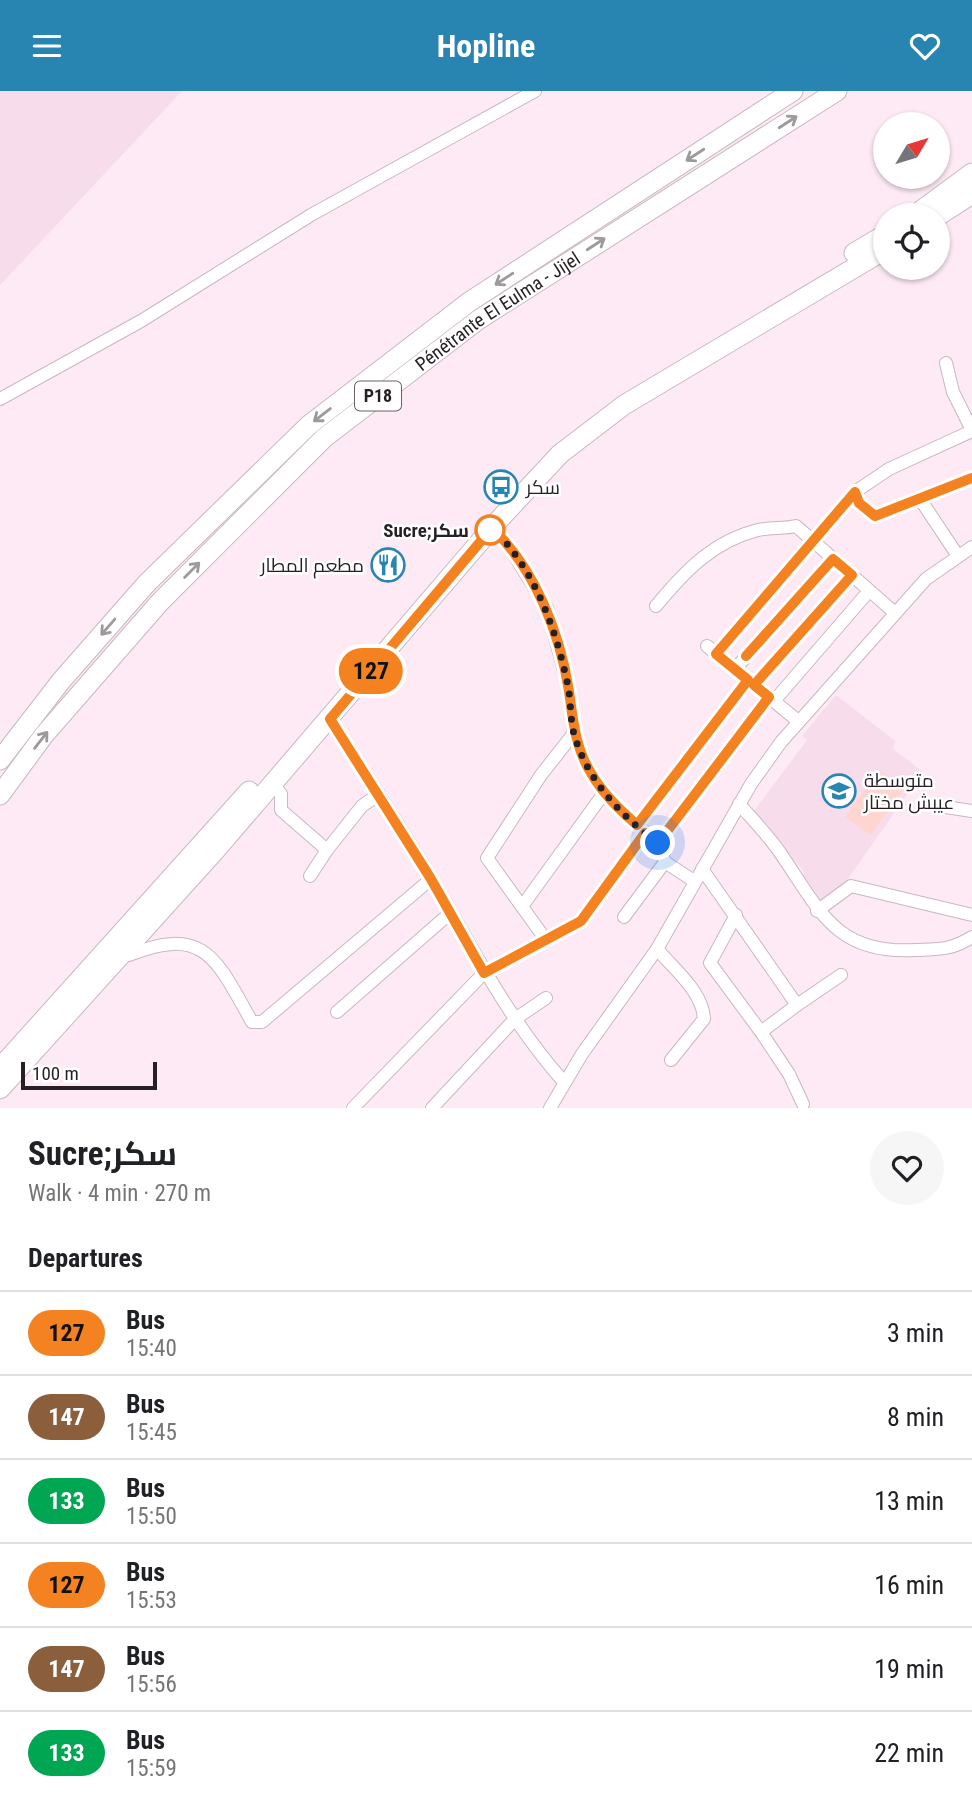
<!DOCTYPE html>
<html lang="en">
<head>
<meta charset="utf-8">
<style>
  body { margin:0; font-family:"Roboto Condensed",Cairo,sans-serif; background:#f6f6f6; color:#202124; height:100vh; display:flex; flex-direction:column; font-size:26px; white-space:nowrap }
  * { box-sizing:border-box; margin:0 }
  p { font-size:23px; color:#757577 }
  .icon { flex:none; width:38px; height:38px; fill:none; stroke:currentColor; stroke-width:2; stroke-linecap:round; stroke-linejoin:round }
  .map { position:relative; height:1017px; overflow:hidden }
  .panel { display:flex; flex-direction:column; background:#fff; flex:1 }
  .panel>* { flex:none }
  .badge { padding:0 14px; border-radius:23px; font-size:24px; line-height:46px }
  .needle { width:46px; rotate:52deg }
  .controls { position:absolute; left:873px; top:21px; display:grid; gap:14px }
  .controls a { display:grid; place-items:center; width:77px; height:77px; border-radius:50%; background:#fff; box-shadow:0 2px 5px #0004; font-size:35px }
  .scale { position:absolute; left:21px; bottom:18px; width:136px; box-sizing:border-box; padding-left:7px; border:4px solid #261f23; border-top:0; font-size:19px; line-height:24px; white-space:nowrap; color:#261f23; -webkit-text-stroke:5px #fff; paint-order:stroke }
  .you { position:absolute; width:35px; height:35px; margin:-18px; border:5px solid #fff; border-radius:50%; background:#1a73e8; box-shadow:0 0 0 10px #1a73e833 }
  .map>.badge { position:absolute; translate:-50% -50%; box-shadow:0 0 0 4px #fff }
  h2 { padding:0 28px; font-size:26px; line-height:63px }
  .round { display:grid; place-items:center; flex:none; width:74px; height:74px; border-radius:37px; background:#f6f6f6 }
  .summary { display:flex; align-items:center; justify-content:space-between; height:119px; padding:0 28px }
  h1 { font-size:33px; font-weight:700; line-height:52px }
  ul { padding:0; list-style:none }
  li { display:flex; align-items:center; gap:21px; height:84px; padding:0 28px; border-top:2px solid #e0e0e0 }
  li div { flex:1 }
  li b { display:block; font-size:26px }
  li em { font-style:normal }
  li .badge { min-width:77px; font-weight:700; text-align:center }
  header { display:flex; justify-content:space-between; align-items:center; height:91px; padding:0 28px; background:#2884b1; color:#fff; font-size:32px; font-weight:700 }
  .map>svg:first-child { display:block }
  .built { fill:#f7dceb }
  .grass { fill:#ffd5d0 }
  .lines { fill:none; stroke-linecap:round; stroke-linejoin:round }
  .minor-casing { stroke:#c9b7c1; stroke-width:14 }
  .highway-casing { stroke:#c9b7c1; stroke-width:21 }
  .minor { stroke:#fff; stroke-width:12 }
  .highway { stroke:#fff; stroke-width:19 }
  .oneway { stroke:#9d9a9c }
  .line-casing { stroke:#fff; stroke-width:16 }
  .line { stroke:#f58220; stroke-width:10 }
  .walk { stroke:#261f23; stroke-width:7; stroke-dasharray:0 12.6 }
  .stop-dot { fill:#fff; stroke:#f58220; stroke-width:3.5 }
  .labels { text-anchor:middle; stroke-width:5; stroke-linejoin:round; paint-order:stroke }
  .shield { fill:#fff; stroke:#676265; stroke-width:2 }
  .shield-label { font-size:18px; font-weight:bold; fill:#261f23 }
  .street-label { font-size:19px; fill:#261f23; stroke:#fff }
  .poi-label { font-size:19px; fill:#261f23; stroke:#fff; text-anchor:start }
  .stop-label { font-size:19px; font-weight:bold; fill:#261f23; stroke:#fff; text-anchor:end }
</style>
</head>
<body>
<header><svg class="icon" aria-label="menu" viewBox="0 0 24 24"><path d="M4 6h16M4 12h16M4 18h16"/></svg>Hopline<svg class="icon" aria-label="heart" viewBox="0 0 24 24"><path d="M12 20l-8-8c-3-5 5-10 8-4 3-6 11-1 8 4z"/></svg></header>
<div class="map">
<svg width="972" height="1017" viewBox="0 0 972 1017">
  <rect width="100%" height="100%" fill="#fdeaf4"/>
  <g class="built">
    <polygon points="0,0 182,0 0,194"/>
    <polygon points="836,604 895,650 893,658 923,681 840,799 820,812 801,789 804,781 754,720 807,649 802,645"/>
  </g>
  <polygon class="grass" points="879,679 905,697 870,744 845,726"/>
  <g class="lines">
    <defs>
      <g id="minor">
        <polyline points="946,272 953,301 972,339"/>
        <polyline points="0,308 141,230 311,124 535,0"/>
        <polyline points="855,401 859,412 875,425 972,387"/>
        <polyline points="920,408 958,465"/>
        <polyline points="492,437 505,449 547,517 569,598 574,642 590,681 619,718 658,752 665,771 694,790"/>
        <path d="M656,515C684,481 713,450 758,439C771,436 784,438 796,435L895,522"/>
        <polyline points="707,555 798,630"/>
        <polyline points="716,563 855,401 889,378 972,340"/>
        <polyline points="735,578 833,468"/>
        <polyline points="754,594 852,484"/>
        <polyline points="774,610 869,500"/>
        <path d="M330,628C364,680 398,732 430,785C472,856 508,928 563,990"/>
        <polyline points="273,693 281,703 281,719 327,759 310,785"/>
        <path d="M739,713C753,729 769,745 781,763C820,820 836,864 916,859C940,858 951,859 972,846"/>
        <polyline points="946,716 972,720"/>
        <polyline points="637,734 748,589"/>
        <polyline points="658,752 769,606"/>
        <polyline points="327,759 362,715 379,703"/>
        <polyline points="702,778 797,914 761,941 710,872 736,824"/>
        <polyline points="523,814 604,702"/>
        <polyline points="817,820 851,795 972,824"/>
        <polyline points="624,826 665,771"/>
        <polyline points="546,849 487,767 541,684 574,642"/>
        <path d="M657,858C674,878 703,901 704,928L671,969"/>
        <path d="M124,862L129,864C206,833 217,870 252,931H262L431,788"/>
        <polyline points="797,914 841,884"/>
        <polyline points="337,921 449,823"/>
        <polyline points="761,941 789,983 803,1013"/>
        <polyline points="353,1017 484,882 581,830 645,742"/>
        <polyline points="432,1017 515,928 546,907"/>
        <polyline points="550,1017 582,963 657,858 751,693 781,651 926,488 972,456"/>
      </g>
      <g id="highway">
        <polyline points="915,124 972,82"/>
        <polyline points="938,125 972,103"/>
        <polyline points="854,162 886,143"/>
        <polyline points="0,669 61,590 147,492 309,334 469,211 793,0"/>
        <path id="s1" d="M0,704L44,644L160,511L324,347L478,229L837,0"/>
        <polyline points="0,977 249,700"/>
        <polyline points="0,998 214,761 496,432 560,363 624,314 886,158"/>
      </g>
    </defs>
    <use href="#minor" class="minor-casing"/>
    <use href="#highway" class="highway-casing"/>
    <use href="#minor" class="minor"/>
    <use href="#highway" class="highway"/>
  </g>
  <defs><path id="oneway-shaft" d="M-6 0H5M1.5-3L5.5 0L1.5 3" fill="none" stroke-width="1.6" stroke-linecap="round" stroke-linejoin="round" transform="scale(1.75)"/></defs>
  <g class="oneway">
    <use href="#oneway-shaft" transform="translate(788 31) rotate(-33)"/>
    <use href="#oneway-shaft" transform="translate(695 64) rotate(147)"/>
    <use href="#oneway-shaft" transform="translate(596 153) rotate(-33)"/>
    <use href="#oneway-shaft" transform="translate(504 188) rotate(147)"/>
    <use href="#oneway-shaft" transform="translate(322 324) rotate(142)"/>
    <use href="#oneway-shaft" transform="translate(192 479) rotate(-45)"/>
    <use href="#oneway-shaft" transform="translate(108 536) rotate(131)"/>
    <use href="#oneway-shaft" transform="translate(41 649) rotate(-52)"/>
  </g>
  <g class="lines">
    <defs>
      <path id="line" d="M746,565L833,468L852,484L754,594L769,606L658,752L645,742L581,830L484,882L431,788L330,628L492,437C535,478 560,542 569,600C573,629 575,656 591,682C603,703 620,719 637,734L748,589L716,563L855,401L859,412L875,425L972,387"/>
    </defs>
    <use href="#line" class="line-casing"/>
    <use href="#line" class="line"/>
    <path class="walk" d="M490,439L492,437C535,478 556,538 568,595C571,610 570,628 574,643C587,689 621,725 658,752"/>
  </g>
  <defs>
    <symbol id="bus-ring" viewBox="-11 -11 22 22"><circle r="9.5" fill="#fff" stroke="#2884b1" stroke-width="1.5"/><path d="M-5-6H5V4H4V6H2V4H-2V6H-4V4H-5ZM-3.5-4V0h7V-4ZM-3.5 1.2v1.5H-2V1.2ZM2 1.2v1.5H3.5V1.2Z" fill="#2884b1"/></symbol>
    <symbol id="restaurant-ring" viewBox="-11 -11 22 22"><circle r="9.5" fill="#fff" stroke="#2884b1" stroke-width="1.5"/><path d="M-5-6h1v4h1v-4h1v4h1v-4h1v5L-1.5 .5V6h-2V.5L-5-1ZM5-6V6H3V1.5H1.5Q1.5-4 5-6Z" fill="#2884b1"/></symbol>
    <symbol id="school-ring" viewBox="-11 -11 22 22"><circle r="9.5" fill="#fff" stroke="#2884b1" stroke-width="1.5"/><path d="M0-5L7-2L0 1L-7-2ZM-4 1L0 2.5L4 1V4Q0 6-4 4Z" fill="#2884b1"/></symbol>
  </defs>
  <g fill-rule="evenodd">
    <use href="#bus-ring" x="482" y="377" width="38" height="38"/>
    <use href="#restaurant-ring" x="369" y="455" width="38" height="38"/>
    <use href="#school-ring" x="820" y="681" width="38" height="38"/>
  </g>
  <circle class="stop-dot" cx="490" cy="439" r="14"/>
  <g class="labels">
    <rect class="shield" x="355" y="290.5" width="46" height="29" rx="5"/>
    <g class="shield-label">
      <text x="378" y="311">P18</text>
    </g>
    <g class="street-label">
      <text dy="7" stroke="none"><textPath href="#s1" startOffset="698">Pénétrante El Eulma - Jijel</textPath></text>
    </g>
    <g class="poi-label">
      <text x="526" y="403">سكر</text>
      <text x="364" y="481" text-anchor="end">مطعم المطار</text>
      <text x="864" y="696">متوسطة<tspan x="864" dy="22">عيبش مختار</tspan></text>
    </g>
    <g class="stop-label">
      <text x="469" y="446">Sucre;سكر</text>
    </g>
  </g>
</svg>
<div class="controls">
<a><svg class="needle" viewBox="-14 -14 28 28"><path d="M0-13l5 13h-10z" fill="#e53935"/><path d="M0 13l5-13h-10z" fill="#757577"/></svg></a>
<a><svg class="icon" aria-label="locate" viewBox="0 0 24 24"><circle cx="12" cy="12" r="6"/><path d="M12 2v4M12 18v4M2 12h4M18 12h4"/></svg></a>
</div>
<div class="scale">100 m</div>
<div class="you" style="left:658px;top:752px"></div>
<b class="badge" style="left:371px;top:580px;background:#f58220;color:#111">127</b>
</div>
<section class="panel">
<div class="summary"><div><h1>Sucre;سكر</h1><p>Walk · 4 min · 270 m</p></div><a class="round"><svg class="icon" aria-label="heart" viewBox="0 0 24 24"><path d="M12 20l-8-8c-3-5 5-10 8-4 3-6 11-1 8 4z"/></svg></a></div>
<h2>Departures</h2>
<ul>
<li><span class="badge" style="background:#f58220;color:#111">127</span><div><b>Bus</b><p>15:40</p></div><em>3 min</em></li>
<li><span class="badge" style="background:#8b5e3c;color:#fff">147</span><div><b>Bus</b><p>15:45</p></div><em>8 min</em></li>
<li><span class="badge" style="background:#00a651;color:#fff">133</span><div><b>Bus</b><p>15:50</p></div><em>13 min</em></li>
<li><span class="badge" style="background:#f58220;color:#111">127</span><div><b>Bus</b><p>15:53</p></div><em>16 min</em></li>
<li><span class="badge" style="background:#8b5e3c;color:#fff">147</span><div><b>Bus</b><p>15:56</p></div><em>19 min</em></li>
<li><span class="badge" style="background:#00a651;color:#fff">133</span><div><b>Bus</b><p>15:59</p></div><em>22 min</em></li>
</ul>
</section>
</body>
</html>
